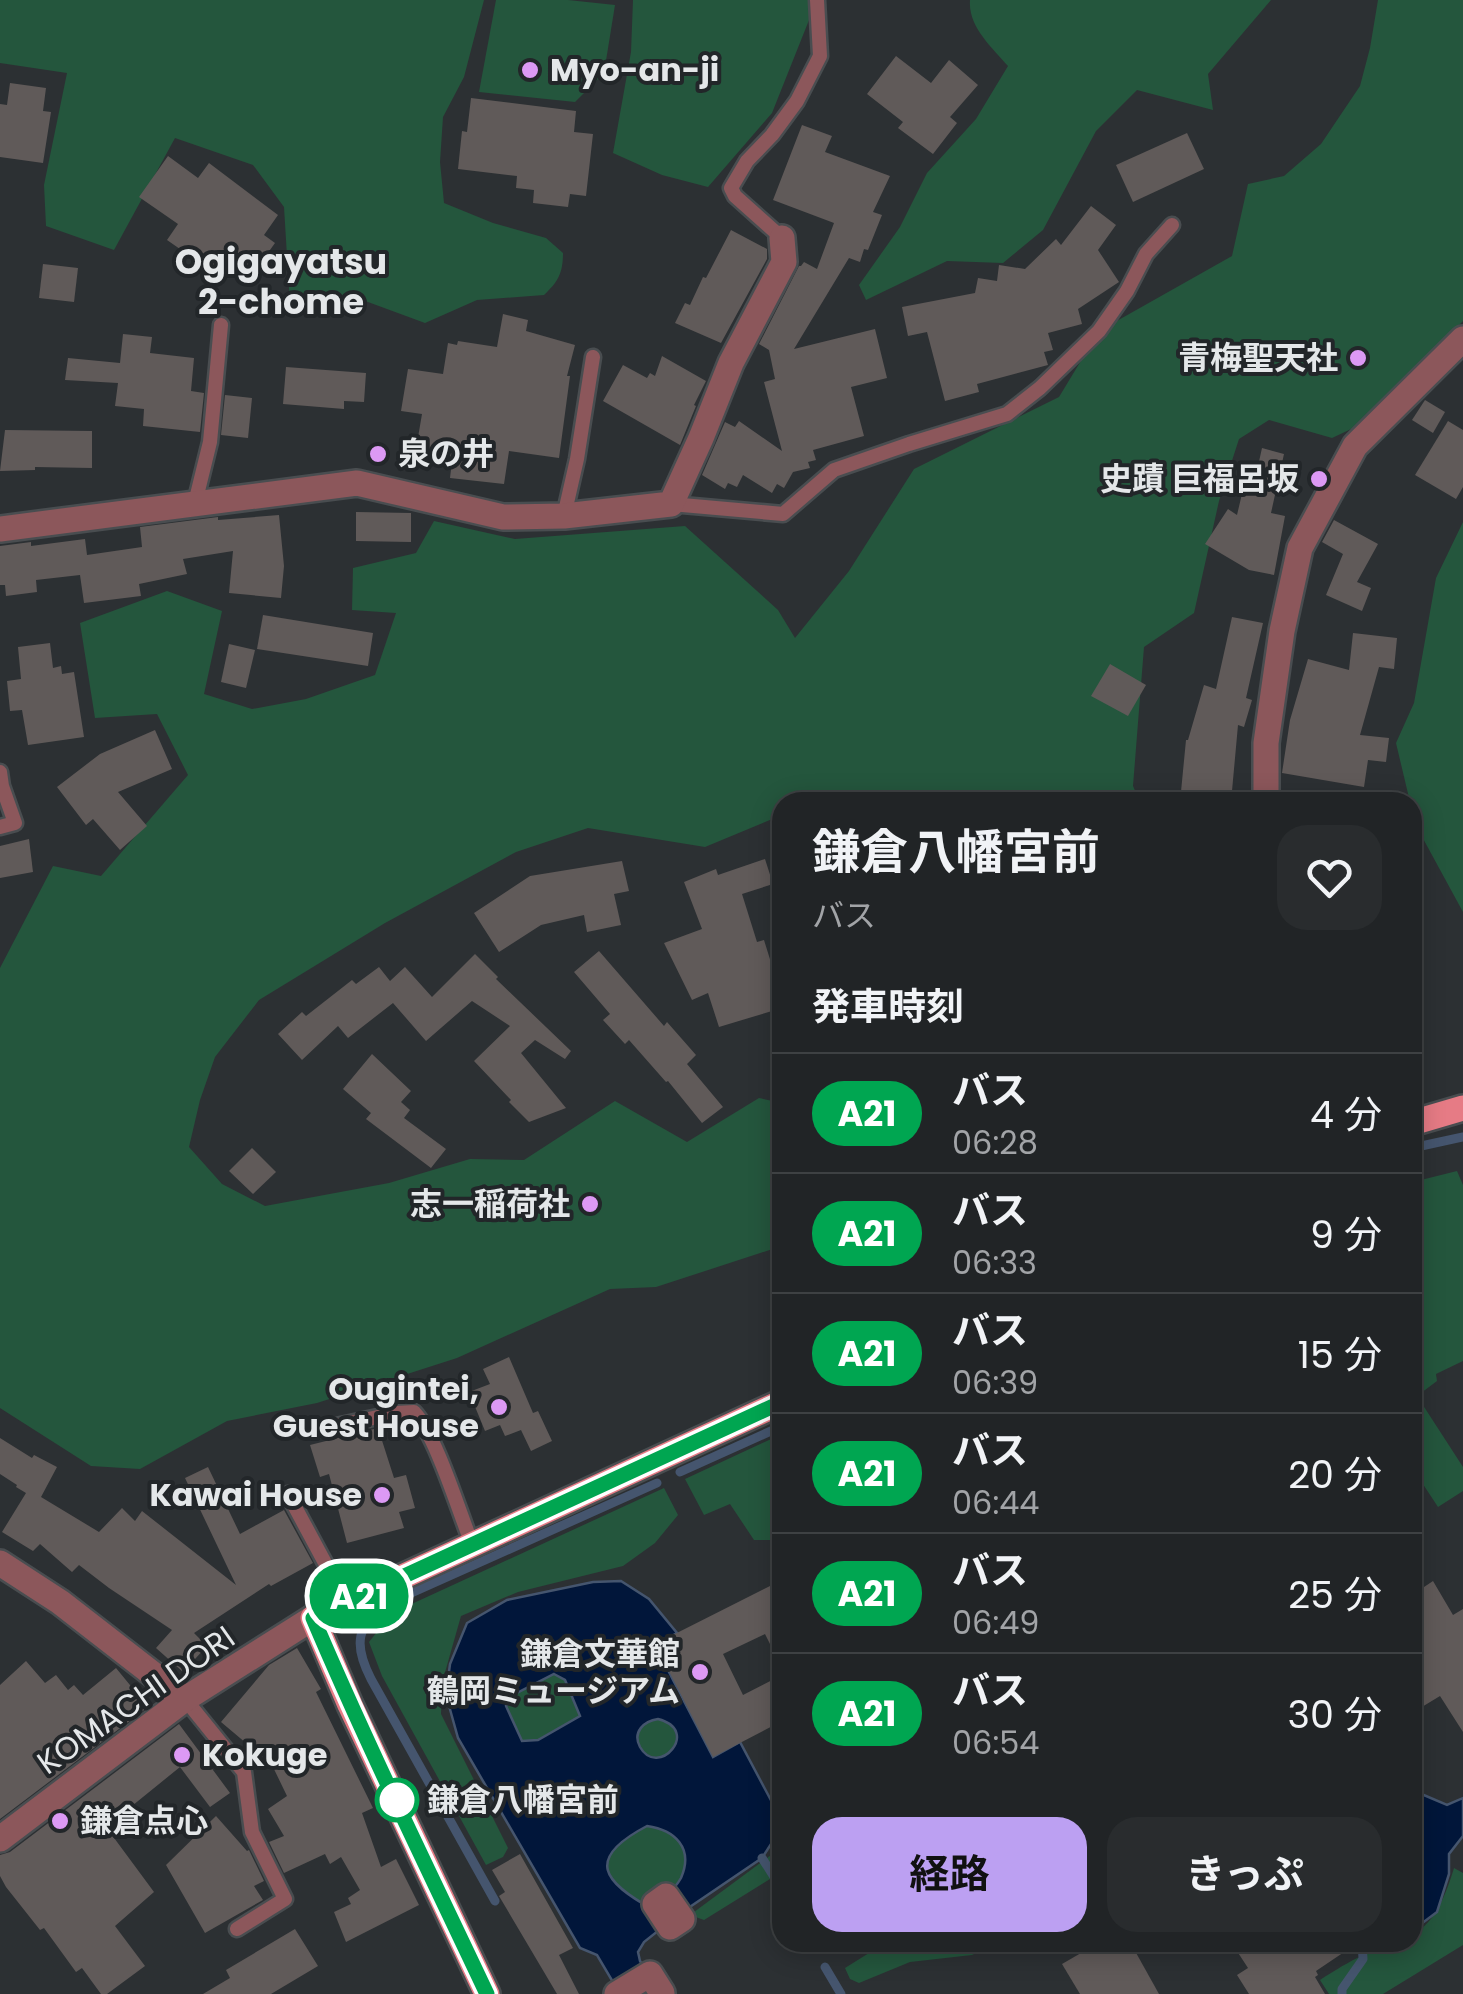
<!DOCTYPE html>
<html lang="ja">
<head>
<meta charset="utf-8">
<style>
  body { margin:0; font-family:Poppins,"Noto Sans JP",sans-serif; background:#292c2e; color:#f1f3f6; height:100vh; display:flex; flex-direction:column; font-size:38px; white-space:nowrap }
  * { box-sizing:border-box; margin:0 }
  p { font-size:32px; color:#a2a4a7 }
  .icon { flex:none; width:55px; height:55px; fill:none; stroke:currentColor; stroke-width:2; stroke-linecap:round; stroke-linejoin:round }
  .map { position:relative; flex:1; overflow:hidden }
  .side { position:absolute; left:772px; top:792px; width:650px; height:1160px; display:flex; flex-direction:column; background:#212426; border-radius:30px; box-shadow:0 5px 25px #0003,0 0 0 2px #3e4143 }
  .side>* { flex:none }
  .badge { padding:0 20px; border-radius:32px; font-size:35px; line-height:65px }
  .map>.badge { position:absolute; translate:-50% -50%; box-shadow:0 0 0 5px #fff }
  h2 { padding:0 40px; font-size:38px; line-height:90px }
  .round { display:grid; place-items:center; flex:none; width:105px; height:105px; border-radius:30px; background:#292c2e }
  .head { display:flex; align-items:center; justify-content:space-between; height:170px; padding:0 40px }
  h1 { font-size:48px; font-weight:700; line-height:75px }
  .primary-button { display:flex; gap:20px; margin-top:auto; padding:20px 40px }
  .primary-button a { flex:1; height:115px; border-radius:30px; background:#bca0f2; color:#111; font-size:40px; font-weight:700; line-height:115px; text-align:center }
  .primary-button a+a { background:#292c2e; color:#f1f3f6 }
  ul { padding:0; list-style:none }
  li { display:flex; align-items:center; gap:30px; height:120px; padding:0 40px; border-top:2px solid #3e4143 }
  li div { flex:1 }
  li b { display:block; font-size:38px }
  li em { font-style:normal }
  li .badge { min-width:110px; font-weight:700; text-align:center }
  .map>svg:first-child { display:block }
  .green { fill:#24563d }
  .water { fill:#01163a; stroke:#45556e; stroke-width:2.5; fill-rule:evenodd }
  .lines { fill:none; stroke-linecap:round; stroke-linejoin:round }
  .stream { stroke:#45556e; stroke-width:9 }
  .building { fill:#605a59 }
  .lane-casing { stroke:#494d50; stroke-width:19 }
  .street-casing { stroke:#494d50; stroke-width:30 }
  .primary-casing { stroke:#494d50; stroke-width:30 }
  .lane { stroke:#8c575b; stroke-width:14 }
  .street { stroke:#8c575b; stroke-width:25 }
  .primary { stroke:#e67b85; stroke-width:25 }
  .line-casing { stroke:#fff; stroke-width:22 }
  .line { stroke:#00a651; stroke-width:15 }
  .poi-dot { fill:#dc99f4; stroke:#222629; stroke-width:4 }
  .stop-dot { fill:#fff; stroke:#00a651; stroke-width:5 }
  .labels { text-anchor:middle; stroke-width:8; stroke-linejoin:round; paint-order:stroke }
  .poi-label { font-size:32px; font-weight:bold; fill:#e4e7e9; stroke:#222629; text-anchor:end }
  .street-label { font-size:32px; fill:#e4e7e9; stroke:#222629 }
  .stop-label { font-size:32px; font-weight:bold; fill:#e4e7e9; stroke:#222629; text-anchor:start }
  .neighbourhood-label { font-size:35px; font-weight:bold; fill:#e4e7e9; stroke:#222629 }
</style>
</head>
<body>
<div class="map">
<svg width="1463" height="1994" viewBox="0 0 1463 1994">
  <rect width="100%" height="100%" fill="#2c3033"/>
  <g class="green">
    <path d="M0,0H484L464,77L443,117L440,162L444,203L493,223L546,238L563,253C563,273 558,282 544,295L477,300L425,323L349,295L290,305L284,207L253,165L175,138L114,250L46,226L44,185L67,73L0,63Z"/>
    <polygon points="496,0 568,0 615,5 604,73 575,102 479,92"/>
    <polygon points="633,0 817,0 772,113 708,187 662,175 613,153 631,52"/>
    <path d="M970,0H1271L1208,74L1213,110L1137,90L1096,131L1043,230L1003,263L947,261L866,300L859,285L900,227L927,173L976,119L1008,66C992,47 968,27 970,0Z"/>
    <polygon points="1378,0 1463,0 1463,321 1366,422 1332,438 1269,420 1239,439 1219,501 1194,613 1144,647 1133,786 1140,802 846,802 835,793 811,802 782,802 782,815 705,847 588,828 516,852 385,923 259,1000 215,1057 200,1100 189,1147 222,1184 265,1206 389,1183 470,1159 524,1160 615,1101 687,1142 759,1098 782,1103 782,1246 656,1287 610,1289 457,1358 317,1403 227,1421 140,1469 91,1466 0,1408 0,968 53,866 101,876 188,775 157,714 95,718 80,623 167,591 222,611 204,694 252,709 306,699 375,675 396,613 352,610 353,568 416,553 434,521 515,539 685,526 778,610 795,638 849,571 914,469 1059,397 1099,331 1232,256 1248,184 1284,176 1321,144 1360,86 1370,48"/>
    <polygon points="1463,522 1463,912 1414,822 1412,802 1410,802 1396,743 1414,703 1436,578"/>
    <polygon points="1457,1171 1463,1185 1463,1361 1436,1374 1437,1381 1417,1396 1463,1467 1463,1491 1438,1507 1413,1469 1413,1182"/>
    <polygon points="782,1434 782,1540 754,1540 730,1504 704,1515 685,1479"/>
    <polygon points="664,1488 678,1515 655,1543 623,1566 518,1592 461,1616 442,1683 441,1714 508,1848 503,1857 486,1865 382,1676 369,1642 392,1613"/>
    <polygon points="554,1674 565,1680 580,1716 538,1740 522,1741 506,1706 515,1694"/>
    <circle cx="657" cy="1738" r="19"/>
    <path d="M647,1826C675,1830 694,1848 681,1878C675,1889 662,1900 654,1910C603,1881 584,1859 647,1826Z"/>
    <polygon points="782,1836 782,1877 778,1874 704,1920 690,1915 771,1855"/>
    <path d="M1454,1868L1463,1873V1945L1383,1994H1329L1320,1980C1348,1962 1379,1943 1412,1942L1413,1934C1436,1923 1447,1891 1454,1868Z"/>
    <polygon points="885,1943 885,1942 996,1943 972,1955 910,1962 859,1983 850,1979 845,1968"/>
  </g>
  <g class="water">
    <path d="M621,1581L649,1599L677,1633L655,1645L713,1757L740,1742L782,1821V1827L762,1858L678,1915L644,1942L638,1952L640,1961L660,1994H620L597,1955L580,1948L458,1738L446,1695L450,1664L467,1623L507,1600L593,1582ZM554,1674L565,1680L580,1716L538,1740L522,1741L506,1706L515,1694ZM658,1719C702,1730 658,1779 640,1747C632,1732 644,1721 658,1719ZM647,1826C675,1830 694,1848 681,1878C675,1889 663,1900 654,1910C603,1882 584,1859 647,1826Z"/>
    <path d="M1419,1793L1447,1805L1463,1798V1836L1449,1854V1874L1437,1912L1413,1930V1884C1424,1869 1426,1852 1413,1837V1795Z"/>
  </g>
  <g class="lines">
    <g class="stream">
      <polyline points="1412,1148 1463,1137"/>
      <polyline points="680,1472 782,1426"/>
      <polyline points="762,1858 778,1883"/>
      <path d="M495,1901L371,1679C353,1644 356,1625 389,1603L657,1483"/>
      <polyline points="825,1967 841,1994"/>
      <polyline points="1342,1994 1342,1989 1363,1959 1362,1942"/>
    </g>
  </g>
  <g class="building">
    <polygon points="896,56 931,83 949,60 978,85 950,117 957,123 933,154 898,128 903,122 867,94"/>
    <polygon points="10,83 46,88 43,111 51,112 43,163 0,157 0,104 7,105"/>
    <polygon points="471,98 576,111 574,132 593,134 586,196 570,194 568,207 533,203 534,190 516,188 517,176 458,169 462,131 467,132"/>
    <polygon points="802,125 832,136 825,152 890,176 873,212 882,215 868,250 864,249 860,262 849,258 794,349 875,329 887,378 851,387 864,436 813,450 816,460 808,462 810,468 793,472 784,488 777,484 772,493 743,475 737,487 728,483 725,489 702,475 725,422 735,427 739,421 782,451 764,382 775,379 769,350 759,344 799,266 801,266 804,262 817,269 834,223 773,200"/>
    <polygon points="1187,133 1204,169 1133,202 1116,165"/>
    <polygon points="168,156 198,178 209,163 278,215 264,235 275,243 247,282 229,270 223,279 167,240 178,224 139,197"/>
    <polygon points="1091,206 1116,225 1098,250 1119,282 1078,309 1082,324 1048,333 1053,350 1044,352 1048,365 977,384 979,392 945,401 927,332 908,336 902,307 975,293 978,278 997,281 999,265 1025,269 1056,239 1061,245"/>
    <polygon points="731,230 767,249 767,259 721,343 675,323 685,303 690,305 703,277 706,278"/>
    <polygon points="43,264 78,268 74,302 39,298"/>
    <polygon points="503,314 528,320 526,331 575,345 567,376 570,376 559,458 509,451 504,484 450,478 452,461 415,455 422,414 401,411 408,369 443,374 448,343 457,345 458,341 497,347"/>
    <polygon points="123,334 152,337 150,353 194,358 191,391 204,393 200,432 143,426 144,409 115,406 118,383 65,380 68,358 120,363"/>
    <polygon points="662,356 706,381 694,405 696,406 680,445 603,401 623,365 647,378 650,373 655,376"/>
    <polygon points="286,367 366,373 364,402 344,401 344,409 283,404"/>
    <polygon points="225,395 252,398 248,438 221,435"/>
    <polygon points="1425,400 1445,412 1433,433 1412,420"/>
    <polygon points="1448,421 1463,430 1463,487 1456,499 1415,475"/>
    <polygon points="5,430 92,431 92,468 35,467 35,470 0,471"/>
    <polygon points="1262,448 1284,454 1271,513 1285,516 1274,575 1249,570 1205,544 1228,509 1237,515 1249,464 1258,466"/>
    <polygon points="356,512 411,513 411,542 356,541"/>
    <polygon points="279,515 284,566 281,598 229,593 233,551 183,559 187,574 139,584 141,596 84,603 80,575 36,580 37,592 6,596 5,585 0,585 0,546 31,542 31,546 85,539 87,555 142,547 140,527 218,517 218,520"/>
    <polygon points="1334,520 1378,544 1357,582 1371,588 1362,611 1326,595 1343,554 1322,542"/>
    <polygon points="263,615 373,633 368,666 257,649"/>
    <polygon points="1232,617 1263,623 1246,698 1252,700 1244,727 1238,725 1231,802 1180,802 1186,740 1188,740 1204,685 1216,689"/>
    <polygon points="1353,633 1397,638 1394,669 1379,667 1360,735 1389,738 1386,762 1368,760 1364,787 1282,773 1290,720 1308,659 1349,670"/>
    <polygon points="50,643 53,668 61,666 62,674 74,672 84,737 28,745 22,710 10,711 7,681 21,679 18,647"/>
    <polygon points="229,644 255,650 246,688 221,682"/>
    <polygon points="1110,664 1146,685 1128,716 1091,696"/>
    <polygon points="155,730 172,769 118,792 147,826 120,850 93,819 86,825 57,787 100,754"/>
    <polygon points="29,839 33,872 0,878 0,846"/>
    <polygon points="765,859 773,884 742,894 757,942 764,940 782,998 782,1008 719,1027 708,993 692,1000 664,943 702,929 684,882 716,869 718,875"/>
    <polygon points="622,861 629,891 614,894 621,925 587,932 584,915 541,925 499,952 474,913 530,876"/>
    <polygon points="599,951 664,1026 667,1022 696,1055 687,1064 723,1107 702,1123 668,1081 666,1082 629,1040 625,1044 603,1020 610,1014 574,972"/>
    <polygon points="475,954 498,977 496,979 571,1051 565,1059 535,1040 521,1053 566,1108 529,1122 509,1102 511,1100 474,1061 510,1026 472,1001 426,1041 393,1003 348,1038 338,1026 302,1060 278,1034 302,1012 306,1016 352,980 356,984 379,967 390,981 405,967 432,997"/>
    <polygon points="372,1054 411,1091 401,1102 410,1110 404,1118 446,1149 431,1168 366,1119 371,1113 343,1089"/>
    <polygon points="252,1148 276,1172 253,1194 229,1171"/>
    <polygon points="509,1357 533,1413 538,1411 552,1441 531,1451 521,1430 505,1436 500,1425 485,1431 469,1392 490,1384 483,1369"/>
    <polygon points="378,1428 394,1478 406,1475 415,1508 399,1512 404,1528 347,1543 329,1474 320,1477 310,1445"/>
    <polygon points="0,1438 32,1458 34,1455 57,1467 41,1497 99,1532 122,1508 135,1521 142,1511 236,1585 185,1478 208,1467 240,1534 284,1510 313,1563 271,1586 269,1584 194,1633 207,1646 183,1672 156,1648 172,1630 109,1588 79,1565 72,1572 40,1544 33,1551 2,1532 26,1493 16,1487 17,1485 0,1474"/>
    <polygon points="782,1580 782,1668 765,1634 723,1654 743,1695 782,1675 782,1721 713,1757 655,1644"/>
    <polygon points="1433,1581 1453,1615 1463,1609 1463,1732 1440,1696 1412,1713 1412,1595"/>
    <polygon points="297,1648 321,1689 316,1692 373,1808 362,1813 381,1867 396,1859 419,1905 346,1942 334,1912 351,1904 348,1898 360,1890 341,1857 330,1864 325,1854 284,1873 269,1842 284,1836 268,1809 287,1796 272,1765 221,1722 269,1665"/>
    <polygon points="26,1661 45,1683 56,1675 68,1690 74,1685 83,1695 116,1668 148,1707 0,1819 0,1685"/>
    <polygon points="179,1724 230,1793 210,1807 180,1767 106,1827 154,1892 115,1926 145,1966 107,1994 101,1994 82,1968 76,1972 44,1928 40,1930 6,1887 0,1876 0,1855 10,1852"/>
    <polygon points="216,1816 247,1851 249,1850 264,1881 254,1886 263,1900 205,1933 166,1865"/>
    <polygon points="520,1854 573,1948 559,1955 579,1994 557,1994 499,1896 505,1892 492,1870"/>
    <polygon points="295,1929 318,1966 271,1994 203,1994 230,1978 226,1970"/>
    <polygon points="1100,1942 1130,1942 1159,1994 1080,1994 1062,1964"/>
    <polygon points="1231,1942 1359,1942 1316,1971 1318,1975 1315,1977 1325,1994 1249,1994 1237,1975 1248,1968"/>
  </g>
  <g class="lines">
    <defs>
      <g id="lane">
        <polyline points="782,238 735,196 731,188 747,161 772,135 797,101 820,56 817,0"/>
        <polyline points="195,503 210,442 221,325"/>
        <polyline points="671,504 783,514 834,470 909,444 1007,414 1040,388 1099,331 1127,291 1146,254 1172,225"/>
        <polyline points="564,516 577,459 593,357"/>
        <polyline points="0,772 2,786 15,823 0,827"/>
        <path d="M313,1431L396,1413L414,1412C436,1435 459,1512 472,1544"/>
        <polyline points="288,1494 346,1602"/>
        <polyline points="185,1699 244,1772 252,1832 285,1899 237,1929"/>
      </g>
      <g id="street">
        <polyline points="0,529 357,483 503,517 564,516 671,504 701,438 731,363 784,262 782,238"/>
        <polyline points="1266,802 1266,743 1282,631 1300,548 1355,446 1463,339"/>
        <polyline points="0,1563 60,1602 185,1699"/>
        <polyline points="0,1839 185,1699 313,1618"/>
        <polygon points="666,1896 682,1919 670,1927 655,1904"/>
        <polyline points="617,1994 650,1974 662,1993 661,1994"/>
      </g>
      <g id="primary">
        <polyline points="1412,1123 1463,1108"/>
        <polyline points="487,1994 350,1705 313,1618 782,1402"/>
      </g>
    </defs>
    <use href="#lane" class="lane-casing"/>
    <use href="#street" class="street-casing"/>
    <use href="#primary" class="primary-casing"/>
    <use href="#lane" class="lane"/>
    <use href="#street" class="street"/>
    <use href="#primary" class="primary"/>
  </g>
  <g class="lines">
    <defs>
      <path id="line" d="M487,1994C428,1869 367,1745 313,1618L782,1402"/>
    </defs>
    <use href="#line" class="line-casing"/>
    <use href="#line" class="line"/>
  </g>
  <g class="poi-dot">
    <circle cx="530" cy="70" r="10"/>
    <circle cx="1358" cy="358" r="10"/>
    <circle cx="378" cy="454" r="10"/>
    <circle cx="1319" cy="479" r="10"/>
    <circle cx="590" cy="1204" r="10"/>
    <circle cx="499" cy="1407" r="10"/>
    <circle cx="382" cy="1495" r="10"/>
    <circle cx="700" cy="1672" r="10"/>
    <circle cx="182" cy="1755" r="10"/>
    <circle cx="60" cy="1821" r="10"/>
  </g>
  <circle class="stop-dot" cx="397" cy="1800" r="20"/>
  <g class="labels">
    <g class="poi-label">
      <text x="550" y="81" text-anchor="start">Myo-an-ji</text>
      <text x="1338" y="369">青梅聖天社</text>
      <text x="398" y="465" text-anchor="start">泉の井</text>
      <text x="1299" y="490">史蹟 巨福呂坂</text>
      <text x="570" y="1215">志一稲荷社</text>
      <text x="479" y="1400">Ougintei,<tspan x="479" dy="37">Guest House</tspan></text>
      <text x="362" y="1506">Kawai House</text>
      <text x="680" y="1665">鎌倉文華館<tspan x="680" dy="37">鶴岡ミュージアム</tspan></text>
      <text x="202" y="1766" text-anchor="start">Kokuge</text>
      <text x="80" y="1832" text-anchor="start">鎌倉点心</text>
    </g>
    <g class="street-label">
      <text transform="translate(136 1700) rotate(-35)" y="11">KOMACHI DORI</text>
    </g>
    <g class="stop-label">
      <text x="427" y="1811">鎌倉八幡宮前</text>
    </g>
    <g class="neighbourhood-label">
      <text x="281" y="274">Ogigayatsu<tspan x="281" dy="40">2-chome</tspan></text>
    </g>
  </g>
</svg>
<b class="badge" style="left:359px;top:1596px;background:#00a651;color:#fff">A21</b>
<section class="side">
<div class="head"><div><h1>鎌倉八幡宮前</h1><p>バス</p></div><a class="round"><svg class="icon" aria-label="heart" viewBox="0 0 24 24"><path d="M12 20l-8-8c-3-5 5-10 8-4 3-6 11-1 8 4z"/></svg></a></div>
<h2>発車時刻</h2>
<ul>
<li><span class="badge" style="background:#00a651;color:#fff">A21</span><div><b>バス</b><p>06:28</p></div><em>4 分</em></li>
<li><span class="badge" style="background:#00a651;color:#fff">A21</span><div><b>バス</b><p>06:33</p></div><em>9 分</em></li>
<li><span class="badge" style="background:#00a651;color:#fff">A21</span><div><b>バス</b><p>06:39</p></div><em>15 分</em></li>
<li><span class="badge" style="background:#00a651;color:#fff">A21</span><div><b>バス</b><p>06:44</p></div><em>20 分</em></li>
<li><span class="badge" style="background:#00a651;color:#fff">A21</span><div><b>バス</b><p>06:49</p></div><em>25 分</em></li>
<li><span class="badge" style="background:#00a651;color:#fff">A21</span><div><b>バス</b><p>06:54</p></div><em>30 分</em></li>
</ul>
<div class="primary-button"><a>経路</a><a>きっぷ</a></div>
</section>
</div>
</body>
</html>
